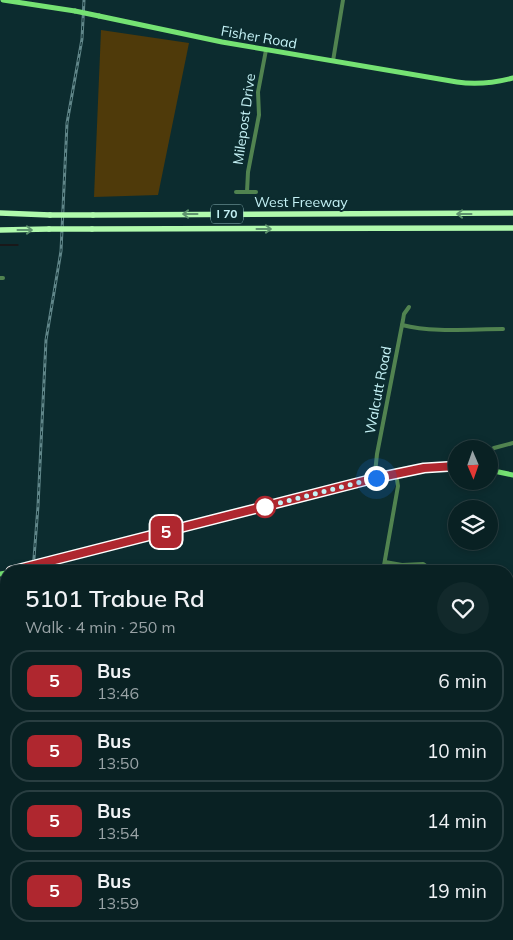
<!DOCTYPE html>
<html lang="en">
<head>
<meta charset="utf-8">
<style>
  body { margin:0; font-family:Mulish,sans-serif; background:#12292b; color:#f1f3f6; height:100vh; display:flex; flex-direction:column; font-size:19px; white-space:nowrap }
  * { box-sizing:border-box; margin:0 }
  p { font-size:16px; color:#99a3a6 }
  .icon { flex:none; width:28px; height:28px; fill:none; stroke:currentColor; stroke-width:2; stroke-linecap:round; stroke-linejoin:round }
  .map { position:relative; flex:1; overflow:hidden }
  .panel { position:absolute; left:0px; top:565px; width:514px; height:375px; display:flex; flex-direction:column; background:#092123; border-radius:20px 20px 0 0; box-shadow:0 2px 8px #0003,0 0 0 1px #293e41 }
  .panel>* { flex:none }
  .badge { padding:0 10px; border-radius:8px; font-size:18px; line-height:32px }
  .needle { width:32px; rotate:178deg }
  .controls { position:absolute; left:448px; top:440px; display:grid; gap:10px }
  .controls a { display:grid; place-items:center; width:50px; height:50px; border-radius:50%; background:#092123; box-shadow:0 2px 8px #0003,0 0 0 1px #293e41; font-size:25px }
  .you { position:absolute; width:25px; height:25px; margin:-12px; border:4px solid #fff; border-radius:50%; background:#1a73e8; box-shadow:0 0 0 8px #1a73e833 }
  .map>.badge { position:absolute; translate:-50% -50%; box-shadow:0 0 0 2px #fff }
  .round { display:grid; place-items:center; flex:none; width:52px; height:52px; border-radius:26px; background:#12292b }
  .headline { display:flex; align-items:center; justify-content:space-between; height:85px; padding:0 25px }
  h1 { font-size:24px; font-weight:600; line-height:38px }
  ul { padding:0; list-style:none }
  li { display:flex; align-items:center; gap:15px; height:62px; margin:0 10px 8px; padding:0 15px; border:2px solid #293e41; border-radius:20px }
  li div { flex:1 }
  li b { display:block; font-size:19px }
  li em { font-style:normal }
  li .badge { min-width:55px; font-weight:700; text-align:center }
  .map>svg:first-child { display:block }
  .green { fill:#4f3a0a }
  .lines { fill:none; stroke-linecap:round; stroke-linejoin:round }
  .stream { stroke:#270405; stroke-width:1 }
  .minor { stroke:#518350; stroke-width:4 }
  .major { stroke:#75e273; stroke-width:5 }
  .highway { stroke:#b0faad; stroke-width:5.5 }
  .rail-casing { stroke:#608689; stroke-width:3 }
  .rail { stroke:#0c2c2f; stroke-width:1; stroke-dasharray:4; stroke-linecap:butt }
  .major-bridge { stroke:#75e273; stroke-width:5 }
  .highway-bridge { stroke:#b0faad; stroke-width:5.5 }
  .oneway { stroke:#5e936e }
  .line-casing { stroke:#fff; stroke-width:11 }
  .line { stroke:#af272f; stroke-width:8 }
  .walk { stroke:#c4f1f5; stroke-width:5; stroke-dasharray:0 9 }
  .stop-dot { fill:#fff; stroke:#af272f; stroke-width:2.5 }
  .labels { text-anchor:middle; stroke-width:4; stroke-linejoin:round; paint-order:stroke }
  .shield { fill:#0c2c2f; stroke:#8db6ba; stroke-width:1 }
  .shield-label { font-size:12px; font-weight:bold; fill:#c4f1f5 }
  .street-label { font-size:14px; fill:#c4f1f5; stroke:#0c2c2f }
</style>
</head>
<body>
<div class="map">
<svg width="513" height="940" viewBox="0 0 513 940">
  <rect width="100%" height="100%" fill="#0c2c2f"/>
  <polygon class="green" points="101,30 189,43 158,195 94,197"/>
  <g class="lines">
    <polyline class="stream" points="0,245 18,245"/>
    <g class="minor">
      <polyline points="333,61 343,0"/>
      <polyline points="236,192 256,192"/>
      <polyline points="247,192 248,172 259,115 258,92 266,50"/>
      <polyline points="0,278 3,278"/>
      <path d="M402,325C433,333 471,329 503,329"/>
      <polyline points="489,451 494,448 513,443"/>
      <polyline points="375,478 375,473 377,454 403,320 404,314 409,307"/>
      <polyline points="385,562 402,565 423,564 433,571"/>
      <polyline points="383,571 398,486 396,474"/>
      <polyline points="508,661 513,659"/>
      <polyline points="508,803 513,802"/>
      <polyline points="368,934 369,940"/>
    </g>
    <g class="major">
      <polyline points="3,0 75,11"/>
      <path d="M99,16L222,42L457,82C476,85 494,83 513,78"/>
      <polyline points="489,470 513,475"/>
      <polyline points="78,554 375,478 424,468 456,466"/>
      <polyline points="0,574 6,573"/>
    </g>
    <g class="highway">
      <polyline points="0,213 50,215"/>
      <polyline points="93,215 513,213"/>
      <polyline points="92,229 513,228"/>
      <polyline points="0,230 49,229"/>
    </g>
    <defs>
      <g id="rail">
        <polyline points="33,571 38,506 46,340 61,251 67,123 82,39 84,0"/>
        <polyline points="0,722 6,700"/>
      </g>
    </defs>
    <use href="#rail" class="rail-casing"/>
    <use href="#rail" class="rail"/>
    <g class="major-bridge">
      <polyline points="75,11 99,16"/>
      <polyline points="14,571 78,554"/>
    </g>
    <g class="highway-bridge">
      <polyline points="50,215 93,215"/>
      <polyline points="49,229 92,229"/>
    </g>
  </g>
  <defs><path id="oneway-shaft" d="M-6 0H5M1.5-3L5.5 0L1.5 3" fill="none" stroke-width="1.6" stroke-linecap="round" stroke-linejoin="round" transform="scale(1.25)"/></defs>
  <g class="oneway">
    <use href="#oneway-shaft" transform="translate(190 214) rotate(180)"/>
    <use href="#oneway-shaft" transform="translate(464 214) rotate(180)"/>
    <use href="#oneway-shaft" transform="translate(264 229)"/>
    <use href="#oneway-shaft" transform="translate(25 230)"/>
  </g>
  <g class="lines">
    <defs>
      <polyline id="line" points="11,571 376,478 424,468 456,466"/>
    </defs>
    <use href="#line" class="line-casing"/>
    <use href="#line" class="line"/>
    <polyline class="walk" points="265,507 264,507 376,478"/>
  </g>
  <circle class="stop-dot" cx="265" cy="507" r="10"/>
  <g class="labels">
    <rect class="shield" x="211" y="204.5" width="32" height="19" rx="4"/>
    <g class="shield-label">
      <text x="227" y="218">I 70</text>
    </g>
    <g class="street-label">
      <text transform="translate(259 37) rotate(10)" y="5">Fisher Road</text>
      <text transform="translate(244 119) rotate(-82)" y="5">Milepost Drive</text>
      <text x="301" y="207">West Freeway</text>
      <text transform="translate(378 390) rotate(-79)" y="5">Walcutt Road</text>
    </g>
  </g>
</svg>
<div class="controls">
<a><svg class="needle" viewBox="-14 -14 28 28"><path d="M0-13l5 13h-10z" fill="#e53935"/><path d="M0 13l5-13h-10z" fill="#99a3a6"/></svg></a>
<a><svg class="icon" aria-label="layers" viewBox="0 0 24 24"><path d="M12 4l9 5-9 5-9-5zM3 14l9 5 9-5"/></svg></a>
</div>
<div class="you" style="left:376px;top:478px"></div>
<b class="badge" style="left:166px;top:532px;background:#af272f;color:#fff">5</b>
<section class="panel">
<div class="headline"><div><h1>5101 Trabue Rd</h1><p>Walk · 4 min · 250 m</p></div><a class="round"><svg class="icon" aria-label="heart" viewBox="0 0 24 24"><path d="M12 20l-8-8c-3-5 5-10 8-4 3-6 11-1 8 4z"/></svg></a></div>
<ul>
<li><span class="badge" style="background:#af272f;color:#fff">5</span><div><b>Bus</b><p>13:46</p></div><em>6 min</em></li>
<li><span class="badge" style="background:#af272f;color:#fff">5</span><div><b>Bus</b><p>13:50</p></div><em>10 min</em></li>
<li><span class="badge" style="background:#af272f;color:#fff">5</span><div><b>Bus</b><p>13:54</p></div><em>14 min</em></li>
<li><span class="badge" style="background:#af272f;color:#fff">5</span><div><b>Bus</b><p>13:59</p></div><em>19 min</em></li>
</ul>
</section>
</div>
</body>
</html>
